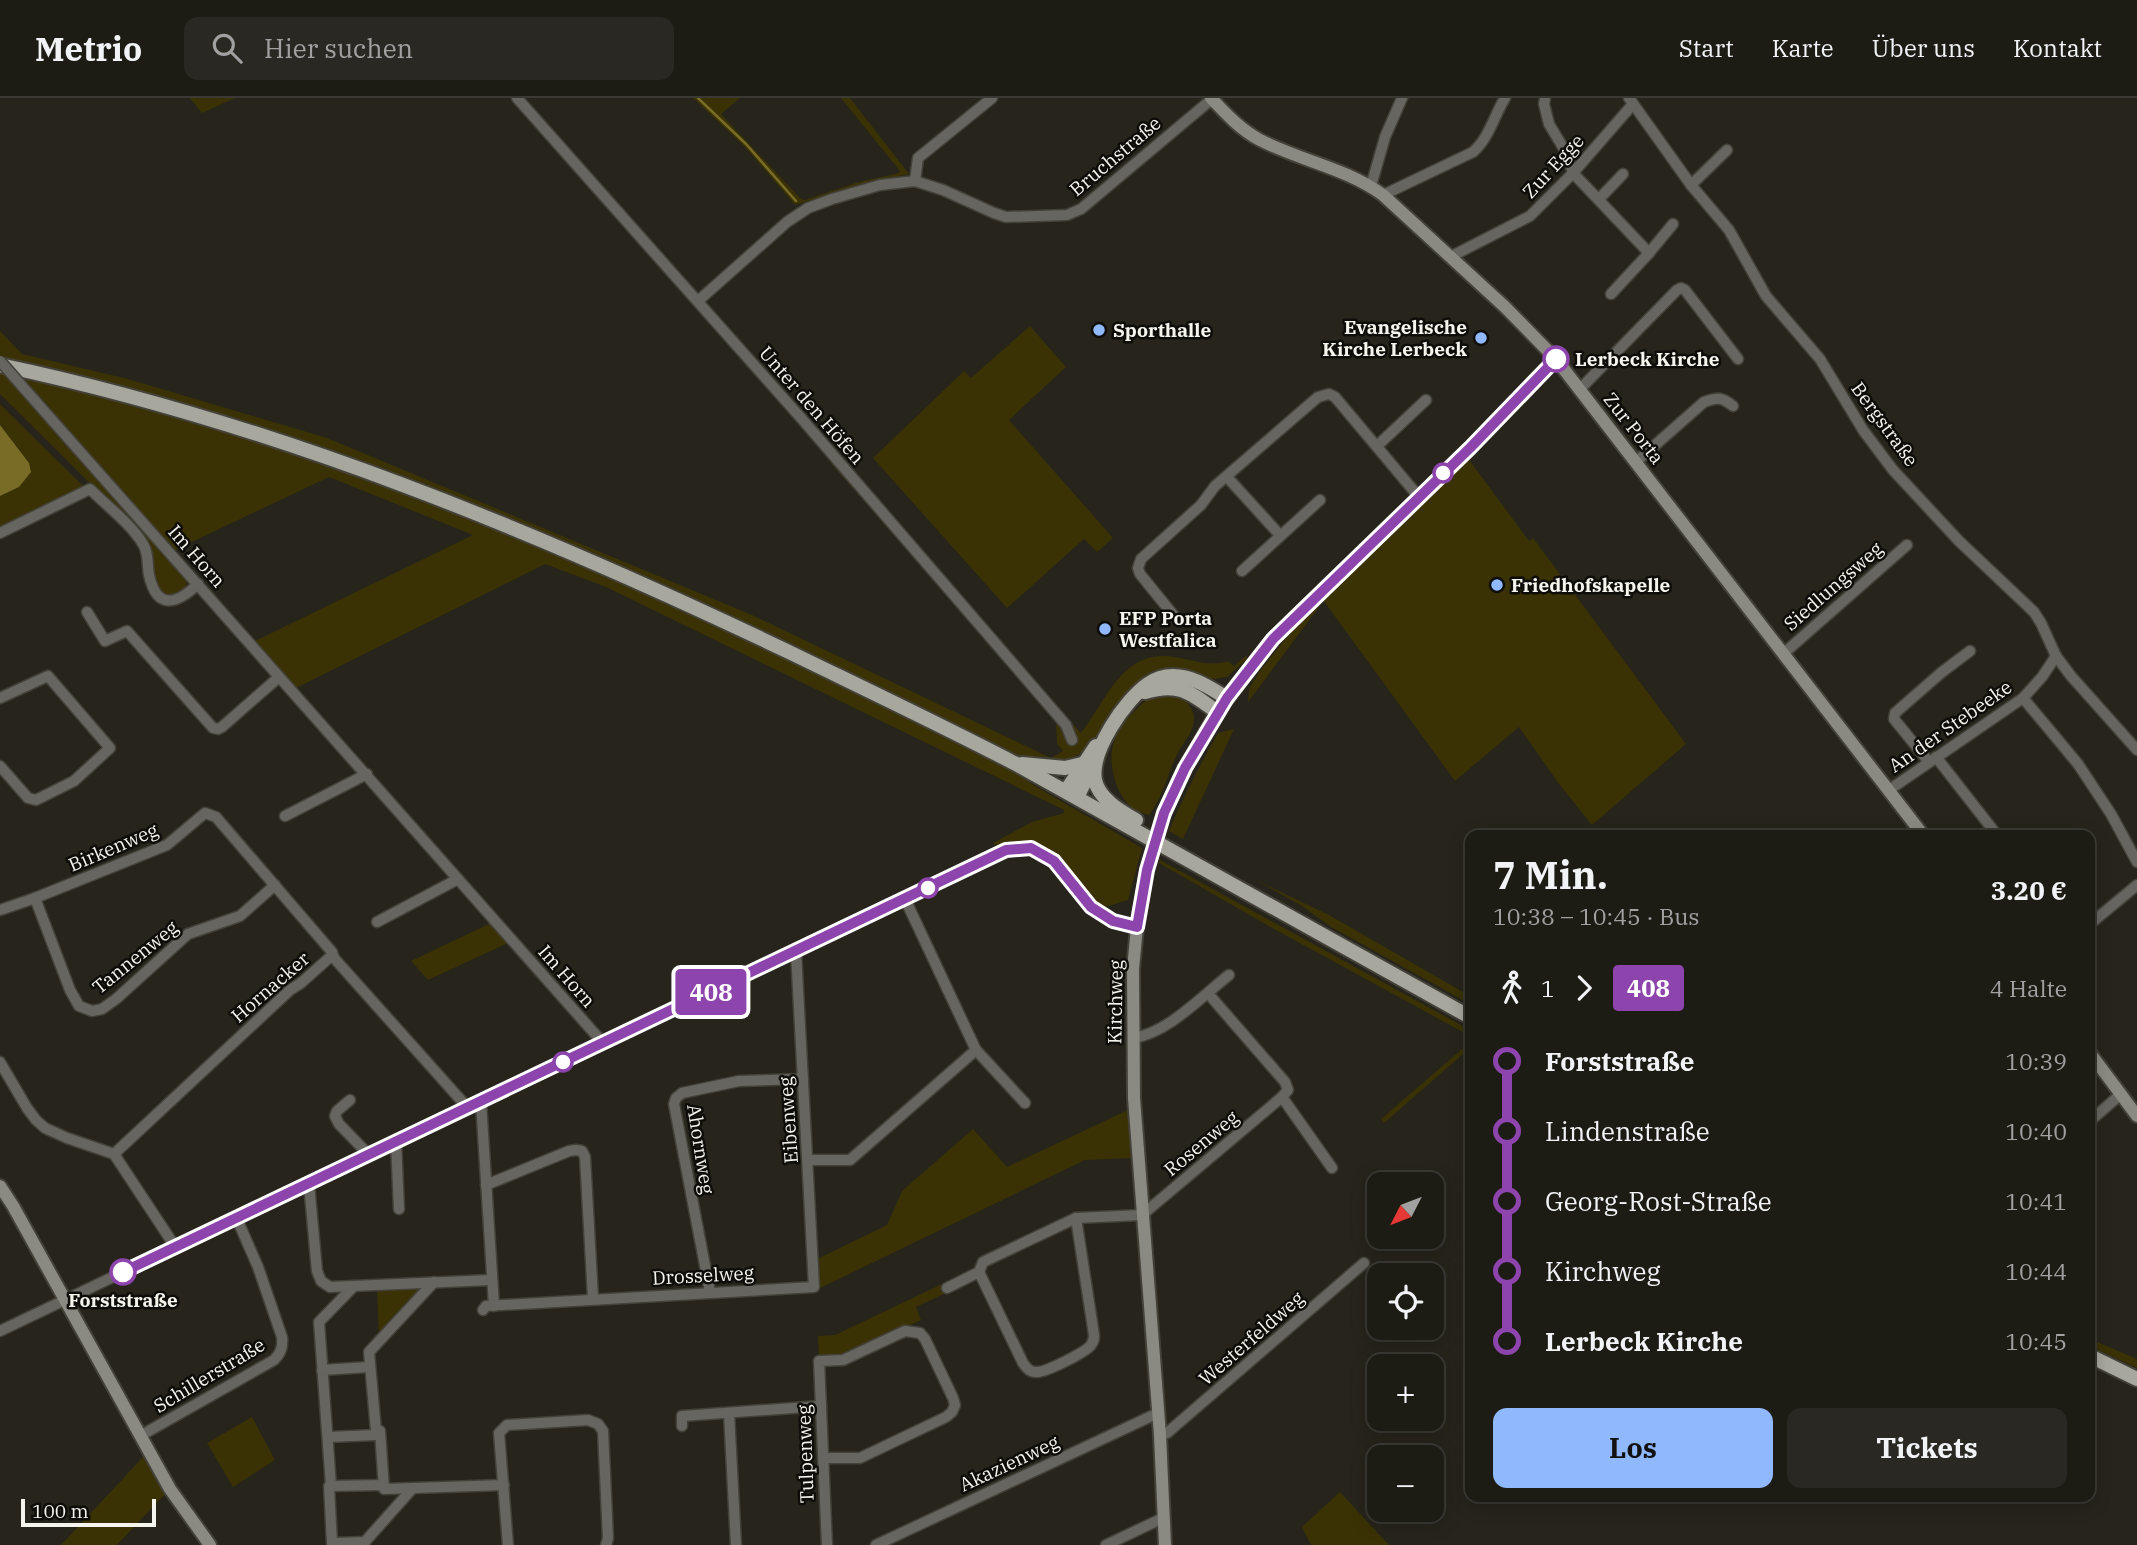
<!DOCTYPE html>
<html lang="de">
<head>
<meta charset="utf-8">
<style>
  body { margin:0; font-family:"IBM Plex Serif",serif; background:#292822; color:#f1f3f6; height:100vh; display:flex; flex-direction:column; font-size:26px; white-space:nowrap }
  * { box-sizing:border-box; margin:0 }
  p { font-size:23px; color:#a0a1a0 }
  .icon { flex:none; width:38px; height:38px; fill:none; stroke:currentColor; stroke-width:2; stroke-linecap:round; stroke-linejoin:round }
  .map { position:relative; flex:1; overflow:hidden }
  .panel { position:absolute; left:1465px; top:732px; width:630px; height:672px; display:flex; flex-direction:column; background:#1c1b14; border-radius:14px; box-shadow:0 4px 18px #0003,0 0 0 2px #3a3934 }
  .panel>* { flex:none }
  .badge { padding:0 14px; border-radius:5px; font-size:24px; line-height:46px }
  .needle { width:46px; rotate:228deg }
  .controls { position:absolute; left:1367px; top:1074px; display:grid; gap:14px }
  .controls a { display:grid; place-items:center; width:77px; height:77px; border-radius:14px; background:#1c1b14; box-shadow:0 4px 18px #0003,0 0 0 2px #3a3934; font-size:35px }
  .scale { position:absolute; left:21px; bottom:18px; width:135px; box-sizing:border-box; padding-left:7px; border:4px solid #f5f4ed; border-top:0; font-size:19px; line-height:24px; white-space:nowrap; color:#f5f4ed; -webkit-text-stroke:5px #0e0d09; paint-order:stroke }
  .map>.badge { position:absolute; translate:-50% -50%; box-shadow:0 0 0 4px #fff }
  .legs { display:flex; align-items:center; gap:10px; height:77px; padding:0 28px; font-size:23px }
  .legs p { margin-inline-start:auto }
  .head { display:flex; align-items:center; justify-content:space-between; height:119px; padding:0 28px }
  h1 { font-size:38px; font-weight:700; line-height:52px }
  .action { display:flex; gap:14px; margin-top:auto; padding:14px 28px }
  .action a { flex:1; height:80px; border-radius:14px; background:#90b8fd; color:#111; font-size:28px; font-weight:700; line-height:80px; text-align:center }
  .action a+a { background:#292822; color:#f1f3f6 }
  ul { padding:0 28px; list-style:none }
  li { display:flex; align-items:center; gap:24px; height:70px; font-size:26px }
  li i { display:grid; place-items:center; width:10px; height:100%; margin:0 9px; background:currentColor }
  li i::after { content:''; width:18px; height:18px; margin:-9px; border:5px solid; border-radius:50%; background:#1c1b14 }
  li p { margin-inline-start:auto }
  li:first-child i { background:linear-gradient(#0000 50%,currentColor 0) }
  li:last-child i { background:linear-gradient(currentColor 50%,#0000 0) }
  header { display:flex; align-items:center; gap:42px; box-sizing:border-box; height:98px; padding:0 35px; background:#1c1b14; border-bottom:2px solid #3a3934 }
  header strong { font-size:33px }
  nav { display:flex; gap:38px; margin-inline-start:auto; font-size:24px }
  .search { width:490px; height:63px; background:#292822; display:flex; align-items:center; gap:18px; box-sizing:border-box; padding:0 24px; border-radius:14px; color:#a0a1a0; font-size:26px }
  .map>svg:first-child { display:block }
  .green { fill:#3a3205 }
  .water { fill:#796c27 }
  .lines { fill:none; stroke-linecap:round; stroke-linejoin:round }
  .stream { stroke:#796c27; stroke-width:2.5 }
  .street-casing { stroke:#434138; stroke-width:13 }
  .secondary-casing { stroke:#434138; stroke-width:16 }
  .primary-casing { stroke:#434138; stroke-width:18 }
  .street { stroke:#666560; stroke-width:10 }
  .secondary { stroke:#8b8a82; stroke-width:12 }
  .primary { stroke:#a8a79d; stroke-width:14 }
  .street-bridge-casing { stroke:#434138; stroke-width:13; stroke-linecap:butt }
  .secondary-bridge-casing { stroke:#434138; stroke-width:16; stroke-linecap:butt }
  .street-bridge { stroke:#666560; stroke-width:10 }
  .secondary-bridge { stroke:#8b8a82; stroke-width:12 }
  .line-1-casing { stroke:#fff; stroke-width:16 }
  .line-1 { stroke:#8e44ad; stroke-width:10 }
  .poi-dot { fill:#90b8fd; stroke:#0e0d09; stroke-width:2.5 }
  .stop-1-dot { fill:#fff; stroke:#8e44ad; stroke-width:3.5 }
  .labels { text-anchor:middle; stroke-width:5; stroke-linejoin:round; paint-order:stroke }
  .street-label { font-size:19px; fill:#f5f4ed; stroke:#0e0d09 }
  .poi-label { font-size:19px; font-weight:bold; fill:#f5f4ed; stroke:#0e0d09; text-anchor:start }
  .stop-label { font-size:19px; font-weight:bold; fill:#f5f4ed; stroke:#0e0d09; text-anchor:start }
</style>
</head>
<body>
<header>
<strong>Metrio</strong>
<div class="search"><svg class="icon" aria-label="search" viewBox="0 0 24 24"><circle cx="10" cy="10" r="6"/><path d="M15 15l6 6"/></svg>Hier suchen</div>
<nav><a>Start</a><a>Karte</a><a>Über uns</a><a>Kontakt</a></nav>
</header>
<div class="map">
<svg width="2137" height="1447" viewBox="0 0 2137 1447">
  <rect width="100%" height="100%" fill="#26241b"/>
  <g class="green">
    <polygon points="190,0 235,0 202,15"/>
    <polygon points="693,0 740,0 721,16 801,101 805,102 859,84 899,75 900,73 841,0 850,0 909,76 860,87 795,107 746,50"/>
    <polygon points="1030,228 1066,269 1009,322 1113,440 1097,454 1084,441 1007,510 873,360 964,273 971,280"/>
    <path d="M0,233L22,256L128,281L327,340L752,517L1051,660L1063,653L1057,646L1056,623L830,364L838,359L1014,562L1081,635C1107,602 1122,550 1175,559C1194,562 1210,569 1228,563L1234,568L1247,557V561L1227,579L1214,581L1177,571L1157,572L1145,577L1131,590L1110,616L1098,639L1087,652L1063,664L1040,662L1030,685L1142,750L1128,802L1102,810H1088L1052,765L1029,754L1011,755L993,745L1032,724L1064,715V712L606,489L545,466L296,590L255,543L473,437L329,379L175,452L170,446L161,448L187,480L185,493L179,498H166L160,493L152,478L151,467L127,422L0,296Z"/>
    <polygon points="0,306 84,389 0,431 0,398 19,389 29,365 0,327"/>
    <polygon points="1467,359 1529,443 1533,440 1686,646 1592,727 1559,686 1519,629 1455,683 1323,502 1316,513 1248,604 1249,591 1259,574 1282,545 1313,510"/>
    <path d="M1154,596L1181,598C1187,604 1195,613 1194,621C1194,632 1185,643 1180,651C1168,672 1164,698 1149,717C1144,715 1138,714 1134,711C1115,698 1106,662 1115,641C1123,622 1138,609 1154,596Z"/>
    <path d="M1234,631L1183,741L1169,733C1183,699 1200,667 1218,635Z"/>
    <polygon points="1160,762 1470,932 1470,938 1267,827 1159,765"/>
    <polygon points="1256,782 1329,817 1470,898 1470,906 1331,829 1302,808"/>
    <polygon points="491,825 508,845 428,882 411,863"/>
    <polygon points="1468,946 1470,950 1384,1025 1381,1021"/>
    <polygon points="1128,1012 1131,1060 1085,1062 814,1193 813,1163 887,1127 902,1093 973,1031 1007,1069"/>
    <polygon points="942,1186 946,1195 916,1209 921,1222 847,1257 819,1258 818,1238 835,1237"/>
    <polygon points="425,1189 379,1237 377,1192"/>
    <polygon points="2090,1241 2137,1261 2137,1270 2090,1248"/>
    <polygon points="252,1319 275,1362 233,1389 207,1345"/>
    <polygon points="144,1358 166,1395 117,1447 61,1447"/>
    <polygon points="1340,1394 1389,1447 1311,1447 1302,1429"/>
  </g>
  <polygon class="water" points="0,327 29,365 31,374 19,389 0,398"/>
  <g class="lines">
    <polyline class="stream" points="698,0 746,46 796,103"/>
    <defs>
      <g id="street">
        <polyline points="517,0 801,320 1066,627 1072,642"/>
        <polyline points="1545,0 1544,6 1549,26 1567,56 1573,75 1649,155 1611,196"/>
        <polyline points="1629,0 1691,87 1729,132 1766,198 1820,261 1863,332 1893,372 1959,443 2034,514 2041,525 2056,558 2071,578 2137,652"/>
        <polyline points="915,83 918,60 992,0"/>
        <polyline points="1691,87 1727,52"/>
        <polyline points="1371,88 1385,39 1402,0"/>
        <path d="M1383,97L1473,54C1489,40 1494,18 1505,0"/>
        <polyline points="1599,101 1623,76"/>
        <polyline points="1649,155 1673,126"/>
        <polyline points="1450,159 1530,118 1573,75 1633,6"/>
        <polyline points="698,203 787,124 808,110 832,101 880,87 915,83 943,92 994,115 1006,119 1067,117 1081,111 1212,1"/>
        <polyline points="22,288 603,945"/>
        <polyline points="1580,291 1677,192 1681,190 1685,192 1738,261"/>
        <polyline points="1377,348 1426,302"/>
        <path d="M1637,363L1704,304C1717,299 1722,299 1733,308"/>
        <polyline points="1227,379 1280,437"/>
        <path d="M0,435L90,391C107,408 130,425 143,446C149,455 147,467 149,477C157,513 177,506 198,486"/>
        <polyline points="1242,473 1320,402"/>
        <polyline points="87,514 105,543 127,533 213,630 218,631 222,629 279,579"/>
        <polyline points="1175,519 1140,476 1138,470 1141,461 1201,407 1215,388 1318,299 1329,296 1335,299 1419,399"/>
        <polyline points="1783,556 1907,447"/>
        <polyline points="0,600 48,578 110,650 74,683 36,702 28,700 0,668"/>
        <polyline points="2023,600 2078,666 2111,716 2137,764"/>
        <polyline points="1936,659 1997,737"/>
        <polyline points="1929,664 1894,621 1895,615 1942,574 1970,553"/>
        <polyline points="1889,692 2023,600 2042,579 2056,558"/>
        <polyline points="285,718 367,676"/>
        <polyline points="35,800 70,892 79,908 92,913 102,911 116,901 188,836 240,818 275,787"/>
        <polyline points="905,801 976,952 1025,1005"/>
        <polyline points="0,812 35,800 167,747 205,715 216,719 332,854 334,860"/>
        <polyline points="377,824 458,781"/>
        <polyline points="2090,826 2137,787"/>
        <path d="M1133,940C1168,935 1202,898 1229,877"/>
        <polyline points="0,964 27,1010 36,1022 45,1030 67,1040 114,1056 176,1150"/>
        <polyline points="1282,999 1332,1070"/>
        <polyline points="350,1002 337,1013 335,1018 339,1026 369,1057"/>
        <polyline points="481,1004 494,1208"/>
        <polyline points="2090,1023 2121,996"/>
        <polyline points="396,1044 399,1111"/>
        <polyline points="114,1056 290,892 301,885 329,860 334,860 468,1010"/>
        <polyline points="808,1062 850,1062 976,952"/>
        <polyline points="309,1086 317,1173 321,1183 330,1189 491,1182"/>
        <polyline points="486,1087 569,1053 576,1052 582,1053 585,1059 593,1200"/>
        <polyline points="979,1174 983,1164 1076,1120 1142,1117 1282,999 1288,992 1285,984 1212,900"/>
        <polyline points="354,1188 319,1224 331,1388 329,1388 332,1445 365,1444"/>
        <path d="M947,1190L979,1174L1023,1265C1027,1270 1029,1274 1036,1274C1045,1275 1086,1254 1091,1247C1094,1243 1094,1241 1094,1237L1076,1120"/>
        <polyline points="710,1194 674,1006 676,1000 682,995 739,983 803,981"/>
        <polyline points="483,1212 486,1208 814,1189 796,854"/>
        <polyline points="0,1233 1006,752 1032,750 1054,763 1091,809 1113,823 1137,829"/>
        <polyline points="322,1272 369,1269"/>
        <polyline points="729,1315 736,1447"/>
        <polyline points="682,1328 682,1318 821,1308"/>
        <polyline points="376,1333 380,1333 384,1391 504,1387"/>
        <polyline points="376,1333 369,1254 434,1184"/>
        <polyline points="1160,1337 1167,1335 1364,1165"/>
        <path d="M140,1338L274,1262C281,1255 283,1249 282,1239L258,1169L237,1121"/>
        <polyline points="328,1339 376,1337 376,1333"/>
        <path d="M823,1360H860L946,1319L952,1314L955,1307L953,1300L925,1241L920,1235L905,1233L843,1262L819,1263C822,1325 824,1386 827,1447"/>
        <polyline points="331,1388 384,1387"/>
        <polyline points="362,1447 412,1391"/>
        <polyline points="508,1447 499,1335 507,1327 588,1322 598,1326 603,1333 608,1440 606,1447"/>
        <polyline points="876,1447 1158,1315"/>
        <polyline points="1106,1447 1163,1420"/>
      </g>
      <g id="secondary">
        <path d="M1211,0C1226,16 1241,32 1260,42C1301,63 1346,70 1383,97L1505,209L1556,261L1923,737"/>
        <polyline points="1164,715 1185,670 1217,614 1273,541 1470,350 1556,261"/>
        <polyline points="1147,772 1137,829 1133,871 1134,1000 1160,1337 1165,1447"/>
        <polyline points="2090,955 2137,1018"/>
        <polyline points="0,1088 13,1108 170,1391 210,1447"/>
      </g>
      <g id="primary">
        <path d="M0,267C275,325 536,433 789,554C865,591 941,627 1016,666L1470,919"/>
        <path d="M1145,594C1179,584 1190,594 1217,614"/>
        <polyline points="1022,666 1065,670 1082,666"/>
        <polyline points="1066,693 1096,648"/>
        <polyline points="1077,699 1094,666"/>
        <path d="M1136,722C1120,713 1099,701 1095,682C1090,653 1125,602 1148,586C1155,581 1164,578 1173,578C1193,578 1210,590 1227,600"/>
        <polyline points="2090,1258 2137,1281"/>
      </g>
    </defs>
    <use href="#street" class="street-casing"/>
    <use href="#secondary" class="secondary-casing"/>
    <use href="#primary" class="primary-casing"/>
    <use href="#street" class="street"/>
    <use href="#secondary" class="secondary"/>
    <use href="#primary" class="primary"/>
    <defs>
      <polyline id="street-bridge" points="0,263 22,288"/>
      <polyline id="secondary-bridge" points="1147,772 1164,715"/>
    </defs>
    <use href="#street-bridge" class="street-bridge-casing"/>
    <use href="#secondary-bridge" class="secondary-bridge-casing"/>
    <use href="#street-bridge" class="street-bridge"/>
    <use href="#secondary-bridge" class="secondary-bridge"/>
  </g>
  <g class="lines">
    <defs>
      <polyline id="line-1" points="123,1174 1006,752 1031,750 1054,763 1091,809 1113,823 1137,829 1147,772 1164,715 1185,670 1227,600 1273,541 1470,350 1556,261"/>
    </defs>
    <use href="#line-1" class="line-1-casing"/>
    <use href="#line-1" class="line-1"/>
  </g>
  <g class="poi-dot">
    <circle cx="1099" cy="232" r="7"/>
    <circle cx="1481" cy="240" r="7"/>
    <circle cx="1497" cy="487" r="7"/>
    <circle cx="1105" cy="531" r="7"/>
  </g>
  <g class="stop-1-dot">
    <circle cx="1556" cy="261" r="12"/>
    <circle cx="1443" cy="375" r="9"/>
    <circle cx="928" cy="790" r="9"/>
    <circle cx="563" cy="964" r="9"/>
    <circle cx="123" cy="1174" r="12"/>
  </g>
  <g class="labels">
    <g class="street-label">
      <text transform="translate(1115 58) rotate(-40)" y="7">Bruchstraße</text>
      <text transform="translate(1553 68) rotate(-47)" y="7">Zur Egge</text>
      <text transform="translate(812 307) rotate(49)" y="7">Unter den Höfen</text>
      <text transform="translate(1885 326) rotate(54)" y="7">Bergstraße</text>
      <text transform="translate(1634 330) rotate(52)" y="7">Zur Porta</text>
      <text transform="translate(197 458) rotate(49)" y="7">Im Horn</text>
      <text transform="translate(1833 488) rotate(-41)" y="7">Siedlungsweg</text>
      <text transform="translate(1950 628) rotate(-35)" y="7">An der Stebeeke</text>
      <text transform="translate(113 749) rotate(-23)" y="7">Birkenweg</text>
      <text transform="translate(135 859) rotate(-39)" y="7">Tannenweg</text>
      <text transform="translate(567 878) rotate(49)" y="7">Im Horn</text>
      <text transform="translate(270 889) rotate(-41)" y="7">Hornacker</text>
      <text transform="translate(1115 904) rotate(-89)" y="7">Kirchweg</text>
      <text transform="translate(788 1022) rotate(-94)" y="7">Eibenweg</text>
      <text transform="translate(1201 1045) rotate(-40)" y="7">Rosenweg</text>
      <text transform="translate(701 1051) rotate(81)" y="7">Ahornweg</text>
      <text transform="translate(703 1177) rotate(-3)" y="7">Drosselweg</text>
      <text transform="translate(1251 1240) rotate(-41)" y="7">Westerfeldweg</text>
      <text transform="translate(209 1277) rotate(-31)" y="7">Schillerstraße</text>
      <text transform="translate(805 1356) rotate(-92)" y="7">Tulpenweg</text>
      <text transform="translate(1009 1365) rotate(-25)" y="7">Akazienweg</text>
    </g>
    <g class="poi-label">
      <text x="1467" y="236" text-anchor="end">Evangelische<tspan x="1467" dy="22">Kirche Lerbeck</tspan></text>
      <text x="1113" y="239">Sporthalle</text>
      <text x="1511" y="494">Friedhofskapelle</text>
      <text x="1119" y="527">EFP Porta<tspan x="1119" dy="22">Westfalica</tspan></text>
    </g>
    <g class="stop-label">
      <text x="1575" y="268">Lerbeck Kirche</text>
      <text x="123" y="1209" text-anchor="middle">Forststraße</text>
    </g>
  </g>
</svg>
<div class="controls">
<a><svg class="needle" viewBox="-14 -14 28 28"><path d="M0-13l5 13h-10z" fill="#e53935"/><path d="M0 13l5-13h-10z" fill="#a0a1a0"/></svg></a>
<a><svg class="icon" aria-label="locate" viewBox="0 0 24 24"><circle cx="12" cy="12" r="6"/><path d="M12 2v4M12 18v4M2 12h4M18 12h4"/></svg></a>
<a>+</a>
<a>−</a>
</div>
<div class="scale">100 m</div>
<b class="badge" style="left:711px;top:894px;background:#8e44ad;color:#fff">408</b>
<section class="panel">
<div class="head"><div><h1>7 Min.</h1><p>10:38 – 10:45 · Bus</p></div><b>3.20 €</b></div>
<div class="legs"><svg class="icon" aria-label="walk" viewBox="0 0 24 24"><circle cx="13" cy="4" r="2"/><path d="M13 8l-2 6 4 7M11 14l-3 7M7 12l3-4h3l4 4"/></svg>1<svg class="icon" aria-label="forward" viewBox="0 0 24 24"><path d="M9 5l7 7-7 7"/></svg><b class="badge" style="background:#8e44ad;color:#fff">408</b><p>4 Halte</p></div>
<ul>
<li><i style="color:#8e44ad"></i><b>Forststraße</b><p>10:39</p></li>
<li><i style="color:#8e44ad"></i><span>Lindenstraße</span><p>10:40</p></li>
<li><i style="color:#8e44ad"></i><span>Georg-Rost-Straße</span><p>10:41</p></li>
<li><i style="color:#8e44ad"></i><span>Kirchweg</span><p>10:44</p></li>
<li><i style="color:#8e44ad"></i><b>Lerbeck Kirche</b><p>10:45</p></li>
</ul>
<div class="action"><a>Los</a><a>Tickets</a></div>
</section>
</div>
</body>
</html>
